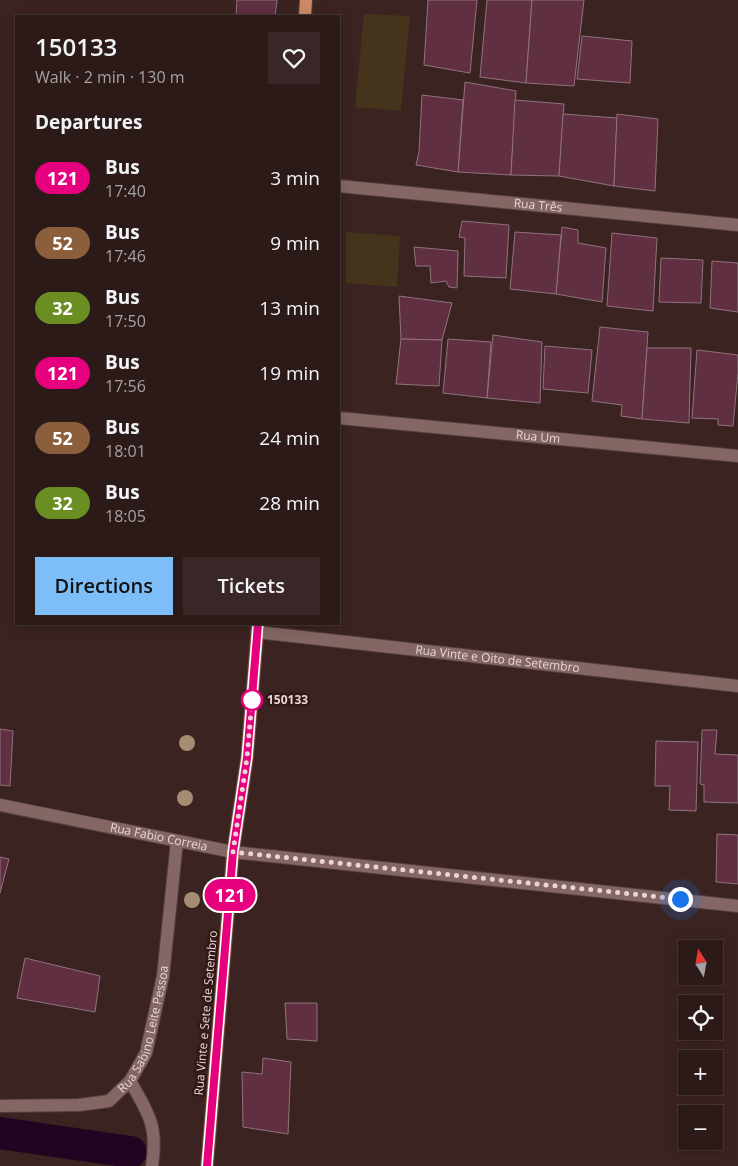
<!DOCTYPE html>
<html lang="en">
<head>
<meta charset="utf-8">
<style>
  body { margin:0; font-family:"Open Sans",sans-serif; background:#382726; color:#f1f3f6; height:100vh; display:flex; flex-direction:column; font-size:19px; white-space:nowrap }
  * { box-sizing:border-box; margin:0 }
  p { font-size:16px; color:#a6a1a2 }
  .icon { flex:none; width:28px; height:28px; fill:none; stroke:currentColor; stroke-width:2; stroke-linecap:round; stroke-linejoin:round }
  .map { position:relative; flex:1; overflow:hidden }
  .side { position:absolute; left:15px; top:15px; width:325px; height:610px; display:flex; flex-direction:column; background:#2c1a19; border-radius:0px; box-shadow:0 2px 12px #0003,0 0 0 1px #483838 }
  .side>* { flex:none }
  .badge { padding:0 10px; border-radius:16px; font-size:18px; line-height:32px }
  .needle { width:32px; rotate:349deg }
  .tools { position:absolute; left:678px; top:940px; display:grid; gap:10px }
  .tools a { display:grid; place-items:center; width:45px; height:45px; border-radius:0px; background:#2c1a19; box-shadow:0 2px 12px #0003,0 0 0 1px #483838; font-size:25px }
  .you { position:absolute; width:25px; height:25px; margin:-12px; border:4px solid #fff; border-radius:50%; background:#1a73e8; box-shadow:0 0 0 8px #1a73e833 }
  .map>.badge { position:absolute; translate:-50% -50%; box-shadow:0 0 0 2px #fff }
  h2 { padding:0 20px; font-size:19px; line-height:45px }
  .round { display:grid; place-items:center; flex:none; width:52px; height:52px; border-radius:0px; background:#382726 }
  .summary { display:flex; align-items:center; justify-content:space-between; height:85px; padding:0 20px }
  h1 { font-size:24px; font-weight:600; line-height:38px }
  .action { display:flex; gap:10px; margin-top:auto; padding:10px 20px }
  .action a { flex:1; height:58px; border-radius:0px; background:#7dbef9; color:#111; font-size:20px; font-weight:600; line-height:58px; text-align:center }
  .action a+a { background:#382726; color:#f1f3f6 }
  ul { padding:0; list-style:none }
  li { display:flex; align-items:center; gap:15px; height:65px; padding:0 20px }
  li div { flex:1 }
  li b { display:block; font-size:19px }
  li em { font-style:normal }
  li .badge { min-width:55px; font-weight:700; text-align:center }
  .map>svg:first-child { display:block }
  .park { fill:#44341b }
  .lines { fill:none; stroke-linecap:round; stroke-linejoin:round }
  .canal { stroke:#230322; stroke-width:32 }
  .building { fill:#602f42; stroke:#90737d }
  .street-casing { stroke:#55403f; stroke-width:14 }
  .primary-casing { stroke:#55403f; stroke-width:14 }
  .street { stroke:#846764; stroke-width:12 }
  .primary { stroke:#ce8965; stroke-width:12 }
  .tree { fill:#a58b72 }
  .line-casing { stroke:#fff; stroke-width:11 }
  .line { stroke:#e6007e; stroke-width:8 }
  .walk { stroke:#e8d6d5; stroke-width:5; stroke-dasharray:0 9 }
  .stop-dot { fill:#fff; stroke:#e6007e; stroke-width:2.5 }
  .labels { text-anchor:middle; stroke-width:5; stroke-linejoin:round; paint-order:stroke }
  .street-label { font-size:12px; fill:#e8d6d5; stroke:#311918 }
  .stop-label { font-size:12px; font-weight:bold; fill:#e8d6d5; stroke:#311918; text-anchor:start }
</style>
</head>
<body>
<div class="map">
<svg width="738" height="1166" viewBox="0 0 738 1166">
  <rect width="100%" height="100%" fill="#3b2321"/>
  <g class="park">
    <polygon points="364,14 410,16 401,111 355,107"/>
    <polygon points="346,232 400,236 397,287 346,283"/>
  </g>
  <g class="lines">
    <polyline class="canal" points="0,1133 131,1152"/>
  </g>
  <g class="building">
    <polygon points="237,0 277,0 275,16 236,16"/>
    <polygon points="428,0 477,0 470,73 424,65"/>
    <polygon points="487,0 532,0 526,83 480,77"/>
    <polygon points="532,0 584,0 574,86 526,83"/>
    <polygon points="582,36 632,41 630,83 577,79"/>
    <polygon points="465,82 516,91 511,175 458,172"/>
    <polygon points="422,95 463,100 458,172 416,165 419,152"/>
    <polygon points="515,100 564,104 559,176 511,175"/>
    <polygon points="563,114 617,118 614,186 559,176"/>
    <polygon points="617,114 658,119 655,191 614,186"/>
    <polygon points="462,221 509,225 506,278 464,276 465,238 459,237"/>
    <polygon points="562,227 578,230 578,243 606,248 602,302 556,294"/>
    <polygon points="515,232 561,235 556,294 510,289"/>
    <polygon points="612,233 657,238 653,311 607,306"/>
    <polygon points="414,247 458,251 457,288 449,287 446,281 431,283 430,266 416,266"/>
    <polygon points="661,258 703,260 701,303 659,302"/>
    <polygon points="712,261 738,263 738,312 710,308"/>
    <polygon points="399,296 452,303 442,340 401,339"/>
    <polygon points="600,327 648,332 642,419 621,416 622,405 592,401"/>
    <polygon points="493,335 542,342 540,403 487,398"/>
    <polygon points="401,339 442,340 439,386 396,384"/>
    <polygon points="448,339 491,342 487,398 443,393"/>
    <polygon points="545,346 592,350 588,393 543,389"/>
    <polygon points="647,348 691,348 689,423 642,419"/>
    <polygon points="697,350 738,355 738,373 733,426 718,425 718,419 692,418"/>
    <polygon points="0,729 13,731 10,786 0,785"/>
    <polygon points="702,730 717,730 715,754 738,755 738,803 704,802 704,785 700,784"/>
    <polygon points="656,741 698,742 696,811 669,810 670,786 655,786"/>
    <polygon points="717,834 738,835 738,884 716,882"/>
    <polygon points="0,857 9,859 0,893"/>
    <polygon points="25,958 100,976 95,1012 17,998"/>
    <polygon points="285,1003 317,1003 317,1041 287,1039"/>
    <polygon points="263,1058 291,1062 288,1134 243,1127 242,1072 262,1074"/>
  </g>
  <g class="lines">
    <defs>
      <g id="street">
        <path id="s1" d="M339,186L738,225"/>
        <path id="s2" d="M339,418L738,456"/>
        <path id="s3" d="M257,632L738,686"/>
        <path id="s4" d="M0,805L233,852L738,906"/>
        <path d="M130,1081C149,1114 158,1126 152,1166"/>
        <path id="s5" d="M0,1106L79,1105L109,1101L130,1081L146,1053L163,976L177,841"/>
      </g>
      <g id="primary">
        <polyline points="305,16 306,0"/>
        <polyline points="207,1166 233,852 247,758 258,624"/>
      </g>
    </defs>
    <use href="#street" class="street-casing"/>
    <use href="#primary" class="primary-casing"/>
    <use href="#street" class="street"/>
    <use href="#primary" class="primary"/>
  </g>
  <g class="tree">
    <circle cx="187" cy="743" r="8"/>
    <circle cx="185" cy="798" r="8"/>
    <circle cx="192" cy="900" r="8"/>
  </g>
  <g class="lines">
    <defs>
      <polyline id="line" points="207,1166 233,852 247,758 258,624"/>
    </defs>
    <use href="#line" class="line-casing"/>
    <use href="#line" class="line"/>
    <polyline class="walk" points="252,700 247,758 233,852 680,899"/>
  </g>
  <circle class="stop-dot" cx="252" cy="700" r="10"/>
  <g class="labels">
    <g class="street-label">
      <text dy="4" stroke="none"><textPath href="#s1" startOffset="200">Rua Três</textPath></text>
      <text dy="4" stroke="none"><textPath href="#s2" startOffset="200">Rua Um</textPath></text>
      <text dy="4" stroke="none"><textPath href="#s3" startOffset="242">Rua Vinte e Oito de Setembro</textPath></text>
      <text dy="4" stroke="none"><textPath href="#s4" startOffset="162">Rua Fabio Correia</textPath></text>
      <text transform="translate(206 1013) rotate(-85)" y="4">Rua Vinte e Sete de Setembro</text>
      <text dy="4" stroke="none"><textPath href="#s5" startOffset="192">Rua Sabino Leite Pessoa</textPath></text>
    </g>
    <g class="stop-label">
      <text x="267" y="704">150133</text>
    </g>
  </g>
</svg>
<div class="tools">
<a><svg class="needle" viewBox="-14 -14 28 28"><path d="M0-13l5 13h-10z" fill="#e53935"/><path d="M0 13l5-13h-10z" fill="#a6a1a2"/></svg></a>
<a><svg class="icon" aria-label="locate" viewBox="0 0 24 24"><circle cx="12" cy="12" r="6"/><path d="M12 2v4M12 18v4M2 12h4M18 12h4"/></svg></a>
<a>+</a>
<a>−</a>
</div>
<div class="you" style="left:680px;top:899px"></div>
<b class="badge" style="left:230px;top:895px;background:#e6007e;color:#fff">121</b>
<section class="side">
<div class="summary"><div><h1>150133</h1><p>Walk · 2 min · 130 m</p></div><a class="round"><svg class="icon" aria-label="heart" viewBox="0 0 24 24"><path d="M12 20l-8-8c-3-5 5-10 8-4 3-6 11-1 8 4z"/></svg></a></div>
<h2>Departures</h2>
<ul>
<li><span class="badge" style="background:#e6007e;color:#fff">121</span><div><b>Bus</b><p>17:40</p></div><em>3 min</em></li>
<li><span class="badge" style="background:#8b5e3c;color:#fff">52</span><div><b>Bus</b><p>17:46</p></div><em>9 min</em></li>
<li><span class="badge" style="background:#6b8e23;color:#fff">32</span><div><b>Bus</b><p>17:50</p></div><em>13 min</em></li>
<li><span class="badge" style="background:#e6007e;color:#fff">121</span><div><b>Bus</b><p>17:56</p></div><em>19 min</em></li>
<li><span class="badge" style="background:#8b5e3c;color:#fff">52</span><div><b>Bus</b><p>18:01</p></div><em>24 min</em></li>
<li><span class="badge" style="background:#6b8e23;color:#fff">32</span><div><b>Bus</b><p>18:05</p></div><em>28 min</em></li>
</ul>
<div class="action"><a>Directions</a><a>Tickets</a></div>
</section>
</div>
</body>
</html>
